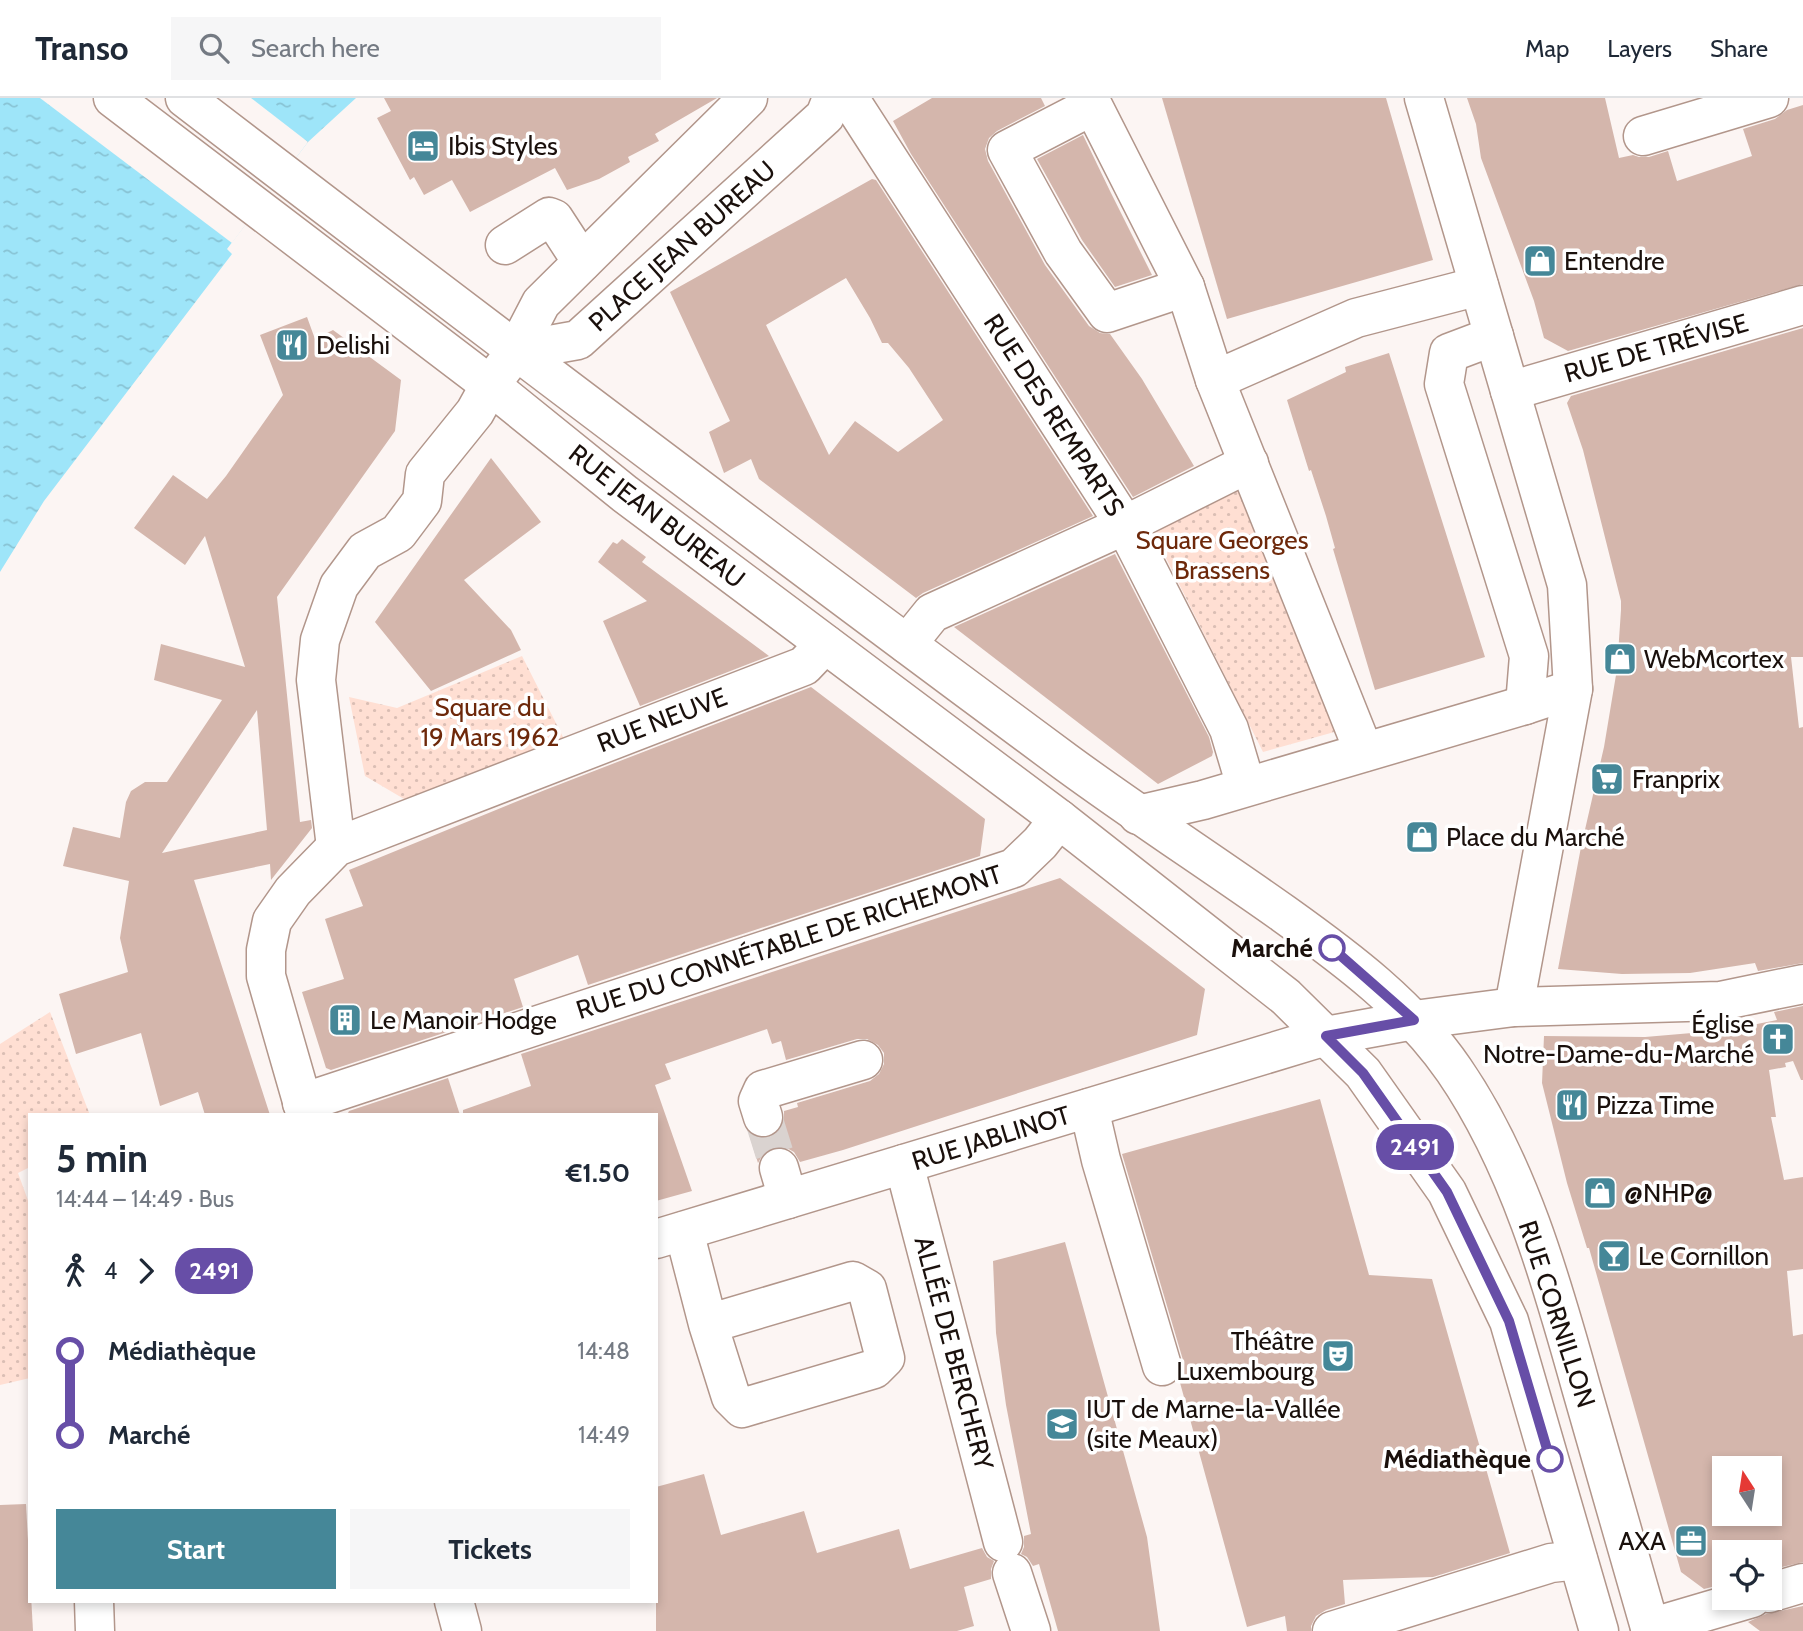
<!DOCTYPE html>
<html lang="en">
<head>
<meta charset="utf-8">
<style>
  body { margin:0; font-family:Cabin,sans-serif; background:#f6f6f7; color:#1f2937; height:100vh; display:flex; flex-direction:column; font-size:26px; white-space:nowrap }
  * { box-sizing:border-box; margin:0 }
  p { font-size:23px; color:#747a83 }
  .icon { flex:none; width:38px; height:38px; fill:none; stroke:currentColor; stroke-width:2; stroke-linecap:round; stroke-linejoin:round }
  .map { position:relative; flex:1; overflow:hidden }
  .details { position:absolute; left:28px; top:1015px; width:630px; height:490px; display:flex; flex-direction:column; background:#fff; border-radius:0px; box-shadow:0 4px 10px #0003 }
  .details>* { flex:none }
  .badge { padding:0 14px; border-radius:23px; font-size:24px; line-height:46px }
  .needle { width:46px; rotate:348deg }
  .buttons { position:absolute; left:1712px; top:1358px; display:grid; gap:14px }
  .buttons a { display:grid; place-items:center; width:70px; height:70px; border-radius:0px; background:#fff; box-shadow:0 4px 10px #0003; font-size:35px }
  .map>.badge { position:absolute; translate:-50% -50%; box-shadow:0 0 0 4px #fff }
  .legs { display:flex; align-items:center; gap:10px; height:77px; padding:0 28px; font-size:23px }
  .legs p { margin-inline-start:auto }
  .overview { display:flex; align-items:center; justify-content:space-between; height:119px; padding:0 28px }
  h1 { font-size:38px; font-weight:700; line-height:52px }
  .button { display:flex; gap:14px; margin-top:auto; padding:14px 28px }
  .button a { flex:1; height:80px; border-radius:0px; background:#458798; color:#fff; font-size:28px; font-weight:700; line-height:80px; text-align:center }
  .button a+a { background:#f6f6f7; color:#1f2937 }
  ul { padding:0 28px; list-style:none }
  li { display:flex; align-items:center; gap:24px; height:84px; font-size:26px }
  li i { display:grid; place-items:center; width:10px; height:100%; margin:0 9px; background:currentColor }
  li i::after { content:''; width:18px; height:18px; margin:-9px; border:5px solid; border-radius:50%; background:#fff }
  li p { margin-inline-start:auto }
  li:first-child i { background:linear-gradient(#0000 50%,currentColor 0) }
  li:last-child i { background:linear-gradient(currentColor 50%,#0000 0) }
  header { display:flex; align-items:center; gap:42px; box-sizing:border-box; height:98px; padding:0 35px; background:#fff; border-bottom:2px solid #e0e1e3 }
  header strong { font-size:33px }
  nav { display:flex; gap:38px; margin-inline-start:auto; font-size:24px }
  .search { width:490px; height:63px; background:#f6f6f7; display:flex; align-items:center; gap:18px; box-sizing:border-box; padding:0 24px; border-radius:0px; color:#747a83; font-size:26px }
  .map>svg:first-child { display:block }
  .park { fill:url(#park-dots) }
  .water { fill:url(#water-ripples) }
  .pier { fill:#fcf5f3 }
  .building { fill:#d4b6ac; fill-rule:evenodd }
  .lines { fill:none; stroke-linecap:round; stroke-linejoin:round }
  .minor-tunnel { stroke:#dad3d0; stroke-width:38; stroke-dasharray:38 19; stroke-linecap:butt }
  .minor-casing { stroke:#b2968b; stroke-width:41 }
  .major-casing { stroke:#b2968b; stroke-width:41 }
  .minor { stroke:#fff; stroke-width:38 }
  .major { stroke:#fff; stroke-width:38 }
  .line-1-casing { stroke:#fff; stroke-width:16 }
  .line-1 { stroke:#674ea7; stroke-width:10 }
  .stop-1-dot { fill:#fff; stroke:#674ea7; stroke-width:3.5 }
  .labels { text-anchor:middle; stroke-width:7; stroke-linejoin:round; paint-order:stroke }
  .poi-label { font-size:26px; fill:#1a100c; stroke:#fff; text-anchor:start }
  .street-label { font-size:26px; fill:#1a100c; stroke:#fff }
  .park-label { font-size:26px; fill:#6d280a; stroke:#fff }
  .stop-label { font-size:26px; font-weight:bold; fill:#1a100c; stroke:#fff; text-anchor:end }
</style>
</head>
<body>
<header>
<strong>Transo</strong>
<div class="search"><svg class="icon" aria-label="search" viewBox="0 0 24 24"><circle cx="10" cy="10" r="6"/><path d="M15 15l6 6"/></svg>Search here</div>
<nav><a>Map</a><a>Layers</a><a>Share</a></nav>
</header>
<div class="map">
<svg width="1803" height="1533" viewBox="0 0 1803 1533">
  <defs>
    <pattern id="park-dots" width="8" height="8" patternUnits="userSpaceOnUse" patternTransform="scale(1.75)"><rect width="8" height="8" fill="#ffdfd3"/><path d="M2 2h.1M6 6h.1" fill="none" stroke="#dabeb4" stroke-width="1.8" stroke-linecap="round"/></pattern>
    <pattern id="water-ripples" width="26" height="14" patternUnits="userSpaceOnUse" patternTransform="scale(1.75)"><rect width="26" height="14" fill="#9ee5f9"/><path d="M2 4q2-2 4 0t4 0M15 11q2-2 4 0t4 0" fill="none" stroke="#88c3d4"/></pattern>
  </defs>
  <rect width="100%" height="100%" fill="#fcf5f3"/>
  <g class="park">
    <polygon points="1247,381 1345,631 1263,654 1152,432"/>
    <polygon points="522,558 566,645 416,708 365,678 349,599 397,610"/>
    <polygon points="50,914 90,1017 30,1017 30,1069 18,1075 30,1108 30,1280 0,1287 0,946"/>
  </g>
  <polygon class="water" points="0,0 356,0 308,44 227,151 232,156 44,403 0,474"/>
  <polygon class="pier" points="40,0 251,0 308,44 232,145"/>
  <g class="building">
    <polygon points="384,0 717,0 655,36 659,43 628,59 630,64 599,81 567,92 555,70 470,114 452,82 424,97 414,79 410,82 377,20 391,13"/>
    <polygon points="932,0 1041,0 1045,8 997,33 989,40 985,51 988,63 1045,167 1089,228 1100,235 1110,236 1142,281 1194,368 1133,399 911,56 893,23"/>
    <polygon points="1162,0 1386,0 1433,162 1227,221"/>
    <polygon points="1467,0 1605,0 1619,60 1633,57 1639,59 1649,59 1668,53 1677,83 1752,58 1743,31 1775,21 1787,12 1803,7 1803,186 1568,253 1544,240 1534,203 1481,60 1476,26"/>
    <polygon points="1083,37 1110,93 1152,177 1115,189 1082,142 1037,61"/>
    <path d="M872,81L876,82L1093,418L923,495L916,500L759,381L751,361L724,375L709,334L730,323L670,194ZM846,180L870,220L882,245H888L909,270L943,322L898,354L855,323L829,357L766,227Z"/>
    <path d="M307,219L315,241L333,232L401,282L395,333L277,499L300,724L311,722L312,730L271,782L270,766L194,782L270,1017H205L198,994L160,1008L141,935L76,956L59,896L128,874L120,840L129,783L63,768L73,729L120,740L126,704L131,693L145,684H167L222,602L154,582L161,546L245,569L205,438L185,467L134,430L173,377L207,401L226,378L283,297L260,237ZM257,612L267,732L162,755Z"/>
    <polygon points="1803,230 1803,559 1791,559 1799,630 1803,629 1803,865 1758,873 1755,865 1690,875 1622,876 1558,871 1581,749 1604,649 1617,571 1621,512 1621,503 1583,352 1567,305 1571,298"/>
    <polygon points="1389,255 1485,559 1375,592 1333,451 1335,450 1326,418 1311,372 1309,373 1287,302 1346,274 1345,269"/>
    <polygon points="491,360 541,424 464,482 511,532 521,552 431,593 375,524"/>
    <polygon points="622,441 646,459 642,464 769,558 640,608 603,523 647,503 598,464 613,444 617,446"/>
    <polygon points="1115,456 1209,639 1213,654 1212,658 1158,686 954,529"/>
    <polygon points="811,589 985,721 980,758 588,887 578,857 514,881 523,909 331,972 326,970 302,894 344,881 325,821 363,808 349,772 545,692"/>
    <polygon points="1060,780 1205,891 1197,937 843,1052 800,1064 794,1054 785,1049 774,1049 764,1054 758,1065 749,1036 759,1040 770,1040 779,1033 784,1024 784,1013 798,1009 797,1005 870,983 879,976 884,966 884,955 878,947 867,941 857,941 786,962 781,943 772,946 767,931 665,966 671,981 655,987 692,1093 656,1103 656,1017 463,1017 463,1012 531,988 521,956"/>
    <path d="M1803,908V982H1801L1793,963L1785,965L1786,969L1769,972L1776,1019H1771L1784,1082L1803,1079V1171L1787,1173L1793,1238L1803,1236V1464L1769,1472V1454H1724V1486L1704,1491L1681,1474L1589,1150H1587L1567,1085L1542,985L1544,938L1645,939L1727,932L1777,922L1774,914ZM1724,1370H1769V1416H1724Z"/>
    <polygon points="448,980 460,1017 347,1017 349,1013"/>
    <polygon points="1320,1001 1369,1177 1432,1181 1510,1455 1433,1479 1343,1482 1345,1506 1326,1512 1316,1518 1311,1528 1311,1533 1287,1533 1285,1518 1247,1529 1179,1281 1183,1272 1183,1262 1122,1056"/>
    <polygon points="1065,1144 1147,1439 1160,1533 1058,1533 1039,1466 1033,1468 1027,1459 1021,1456 1024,1449 1024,1438 1031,1436 1006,1307 996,1235 993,1163"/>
    <polygon points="704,1376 721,1437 804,1413 817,1455 899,1431 910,1471 982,1450 987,1459 994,1463 991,1471 991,1481 964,1489 974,1528 957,1533 656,1533 656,1389"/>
    <polygon points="26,1406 33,1533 0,1533 0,1407"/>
    <polygon points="1803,1508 1803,1533 1760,1533 1748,1524 1766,1516"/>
  </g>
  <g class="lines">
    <polyline class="minor-tunnel" points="763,1019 779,1070"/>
    <defs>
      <g id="minor">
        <polyline points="849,0 1125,427 1229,631 1246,688"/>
        <polyline points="1089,0 1185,189 1215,282 1356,220 1479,188"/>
        <polyline points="1424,0 1567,487 1573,591 1514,909"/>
        <polyline points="1092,8 1007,52 1063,154 1107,215 1185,189"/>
        <polyline points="1643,38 1769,0"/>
        <polyline points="505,147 549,119 554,121 582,164"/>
        <polyline points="1494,238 1449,255 1444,286 1529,558 1525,607"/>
        <polyline points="516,253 578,242 825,18 832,0"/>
        <polyline points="1215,282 1364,654"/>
        <polyline points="1510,293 1803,207"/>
        <polyline points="907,546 932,515 1125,427 1249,365"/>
        <polyline points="1138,717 1203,702 1525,607 1573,591"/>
        <polyline points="336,749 316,582 320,542 339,488 365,453 398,435 422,403 425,376 475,314 490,287 516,253 541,205 748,0"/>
        <polyline points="302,1005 1014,770 1040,745 1059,721"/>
        <polyline points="1089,1010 1101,1062 1162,1268"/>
        <polyline points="306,1017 266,878 266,852 272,823 293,793 336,749 804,568 825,546"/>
        <polyline points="763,1019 758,1003 763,992 863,962"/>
        <polyline points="904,1066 1003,1444"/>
        <polyline points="779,1070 788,1101"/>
        <polyline points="684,1133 708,1226 731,1299 742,1310 874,1271 885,1260 867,1191 853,1183 708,1226"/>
        <polyline points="656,1141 1326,938"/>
        <polyline points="1012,1475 1031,1533"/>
        <polyline points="1769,1495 1803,1485"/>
        <polyline points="94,1503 95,1533"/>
        <polyline points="454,1503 462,1533"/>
        <polyline points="1650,1530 1752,1500"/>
        <polyline points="1332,1533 1551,1465 1578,1462"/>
      </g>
      <g id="major">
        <polyline points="113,0 490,287 625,396 1059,721 1286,899 1363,975 1447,1094 1509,1223 1599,1533"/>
        <path d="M185,0C477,224 771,446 1067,665C1138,717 1212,765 1284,816C1347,861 1410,908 1454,972C1518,1065 1551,1181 1581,1289C1604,1370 1628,1452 1651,1533"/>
        <polyline points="1326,938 1414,922 1514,909 1720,903 1803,886"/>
      </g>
    </defs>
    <use href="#minor" class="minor-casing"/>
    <use href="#major" class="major-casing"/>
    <use href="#minor" class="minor"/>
    <use href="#major" class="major"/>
  </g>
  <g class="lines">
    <defs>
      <polyline id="line-1" points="1332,850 1414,922 1326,938 1363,975 1447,1094 1509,1223 1550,1361"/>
    </defs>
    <use href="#line-1" class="line-1-casing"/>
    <use href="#line-1" class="line-1"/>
  </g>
  <defs>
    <symbol id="hotel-square" viewBox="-11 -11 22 22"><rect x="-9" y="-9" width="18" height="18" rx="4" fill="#458798" stroke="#fff"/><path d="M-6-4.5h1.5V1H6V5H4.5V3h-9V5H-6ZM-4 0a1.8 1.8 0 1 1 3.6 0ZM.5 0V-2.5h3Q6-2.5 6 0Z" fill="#fff"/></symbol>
    <symbol id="shop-square" viewBox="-11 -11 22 22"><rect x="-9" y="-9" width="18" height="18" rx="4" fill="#458798" stroke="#fff"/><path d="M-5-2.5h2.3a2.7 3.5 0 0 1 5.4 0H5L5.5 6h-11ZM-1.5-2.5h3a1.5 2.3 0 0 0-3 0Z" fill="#fff"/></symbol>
    <symbol id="restaurant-square" viewBox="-11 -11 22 22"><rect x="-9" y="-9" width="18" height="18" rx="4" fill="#458798" stroke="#fff"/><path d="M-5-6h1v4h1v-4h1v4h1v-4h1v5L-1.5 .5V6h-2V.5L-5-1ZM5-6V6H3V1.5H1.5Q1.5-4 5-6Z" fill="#fff"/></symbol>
    <symbol id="supermarket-square" viewBox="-11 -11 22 22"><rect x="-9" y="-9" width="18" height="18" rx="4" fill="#458798" stroke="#fff"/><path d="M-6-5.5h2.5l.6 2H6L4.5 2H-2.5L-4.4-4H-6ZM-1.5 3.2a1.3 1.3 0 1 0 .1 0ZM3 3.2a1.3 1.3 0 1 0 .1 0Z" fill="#fff"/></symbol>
    <symbol id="building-square" viewBox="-11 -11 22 22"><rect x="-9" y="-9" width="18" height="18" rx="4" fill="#458798" stroke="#fff"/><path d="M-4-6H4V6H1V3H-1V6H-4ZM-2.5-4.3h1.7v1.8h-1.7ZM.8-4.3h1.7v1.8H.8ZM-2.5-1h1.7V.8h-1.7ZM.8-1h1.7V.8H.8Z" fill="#fff"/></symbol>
    <symbol id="church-square" viewBox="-11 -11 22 22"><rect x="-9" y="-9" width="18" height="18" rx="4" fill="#458798" stroke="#fff"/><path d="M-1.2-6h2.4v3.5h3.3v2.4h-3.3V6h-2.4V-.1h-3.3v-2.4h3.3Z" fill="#fff"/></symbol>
    <symbol id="bar-square" viewBox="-11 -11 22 22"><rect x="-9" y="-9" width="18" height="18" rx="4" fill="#458798" stroke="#fff"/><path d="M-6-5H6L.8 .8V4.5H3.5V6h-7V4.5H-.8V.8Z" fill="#fff"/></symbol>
    <symbol id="theatre-square" viewBox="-11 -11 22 22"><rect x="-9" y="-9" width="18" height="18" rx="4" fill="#458798" stroke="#fff"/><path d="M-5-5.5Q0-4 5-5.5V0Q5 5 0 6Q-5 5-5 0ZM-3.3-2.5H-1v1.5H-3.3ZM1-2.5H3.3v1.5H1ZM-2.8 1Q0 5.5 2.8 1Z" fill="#fff"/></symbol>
    <symbol id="university-square" viewBox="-11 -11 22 22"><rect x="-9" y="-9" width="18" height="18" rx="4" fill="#458798" stroke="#fff"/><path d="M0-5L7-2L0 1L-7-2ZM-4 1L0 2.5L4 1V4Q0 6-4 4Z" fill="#fff"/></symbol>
    <symbol id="office-square" viewBox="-11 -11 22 22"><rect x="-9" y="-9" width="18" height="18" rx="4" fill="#458798" stroke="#fff"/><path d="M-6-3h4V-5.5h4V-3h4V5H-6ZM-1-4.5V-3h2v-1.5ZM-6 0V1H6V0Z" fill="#fff"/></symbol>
  </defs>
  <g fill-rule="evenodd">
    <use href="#hotel-square" x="404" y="29" width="38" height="38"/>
    <use href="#shop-square" x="1521" y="144" width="38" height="38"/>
    <use href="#restaurant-square" x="273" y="228" width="38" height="38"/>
    <use href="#shop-square" x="1601" y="542" width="38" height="38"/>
    <use href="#supermarket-square" x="1588" y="662" width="38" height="38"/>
    <use href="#shop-square" x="1403" y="720" width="38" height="38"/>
    <use href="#building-square" x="326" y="903" width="38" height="38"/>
    <use href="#church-square" x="1759" y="922" width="38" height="38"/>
    <use href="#restaurant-square" x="1553" y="988" width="38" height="38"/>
    <use href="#shop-square" x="1581" y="1076" width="38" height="38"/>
    <use href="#bar-square" x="1595" y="1139" width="38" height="38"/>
    <use href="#theatre-square" x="1319" y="1239" width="38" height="38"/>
    <use href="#university-square" x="1043" y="1307" width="38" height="38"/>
    <use href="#office-square" x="1672" y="1424" width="38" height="38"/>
  </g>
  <g class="stop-1-dot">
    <circle cx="1332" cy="850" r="12"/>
    <circle cx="1550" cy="1361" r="12"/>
  </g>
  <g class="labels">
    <g class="poi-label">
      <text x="448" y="57">Ibis Styles</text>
      <text x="1564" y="172">Entendre</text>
      <text x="316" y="256">Delishi</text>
      <text x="1644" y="570">WebMcortex</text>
      <text x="1632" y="690">Franprix</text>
      <text x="1446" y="748">Place du Marché</text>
      <text x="370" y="931">Le Manoir Hodge</text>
      <text x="1754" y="935" text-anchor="end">Église<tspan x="1754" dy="30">Notre-Dame-du-Marché</tspan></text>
      <text x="1596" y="1016">Pizza Time</text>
      <text x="1624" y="1104">@NHP@</text>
      <text x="1638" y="1167">Le Cornillon</text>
      <text x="1314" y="1252" text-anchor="end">Théâtre<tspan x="1314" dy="30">Luxembourg</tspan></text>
      <text x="1086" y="1320">IUT de Marne-la-Vallée<tspan x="1086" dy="30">(site Meaux)</tspan></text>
      <text x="1666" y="1452" text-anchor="end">AXA</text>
    </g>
    <g class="street-label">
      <text transform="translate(682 148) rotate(-42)" y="9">PLACE JEAN BUREAU</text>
      <text transform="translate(1656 250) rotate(-16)" y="9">RUE DE TRÉVISE</text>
      <text transform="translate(1054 317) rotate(57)" y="9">RUE DES REMPARTS</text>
      <text transform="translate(657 418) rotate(38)" y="9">RUE JEAN BUREAU</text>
      <text transform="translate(662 622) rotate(-21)" y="9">RUE NEUVE</text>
      <text transform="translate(789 844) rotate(-18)" y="9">RUE DU CONNÉTABLE DE RICHEMONT</text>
      <text transform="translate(991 1040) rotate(-17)" y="9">RUE JABLINOT</text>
      <text transform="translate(1557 1216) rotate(72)" y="9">RUE CORNILLON</text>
      <text transform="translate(954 1255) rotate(75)" y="9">ALLÉE DE BERCHERY</text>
    </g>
    <g class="park-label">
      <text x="1222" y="451">Square Georges<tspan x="1222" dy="30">Brassens</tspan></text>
      <text x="490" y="618">Square du<tspan x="490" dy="30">19 Mars 1962</tspan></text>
    </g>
    <g class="stop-label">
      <text x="1313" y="859">Marché</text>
      <text x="1531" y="1370">Médiathèque</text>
    </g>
  </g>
</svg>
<div class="buttons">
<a><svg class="needle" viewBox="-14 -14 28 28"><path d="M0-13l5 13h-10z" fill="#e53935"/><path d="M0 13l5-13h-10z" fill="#747a83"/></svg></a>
<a><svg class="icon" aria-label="locate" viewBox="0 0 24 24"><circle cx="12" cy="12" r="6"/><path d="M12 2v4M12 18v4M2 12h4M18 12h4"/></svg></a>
</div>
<b class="badge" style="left:1415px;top:1049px;background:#674ea7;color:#fff">2491</b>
<section class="details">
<div class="overview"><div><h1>5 min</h1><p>14:44 – 14:49 · Bus</p></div><b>€1.50</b></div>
<div class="legs"><svg class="icon" aria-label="walk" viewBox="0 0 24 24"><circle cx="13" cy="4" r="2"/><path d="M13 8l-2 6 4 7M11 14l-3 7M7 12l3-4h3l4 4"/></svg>4<svg class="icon" aria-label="forward" viewBox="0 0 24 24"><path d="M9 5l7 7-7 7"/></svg><b class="badge" style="background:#674ea7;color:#fff">2491</b></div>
<ul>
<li><i style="color:#674ea7"></i><b>Médiathèque</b><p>14:48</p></li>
<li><i style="color:#674ea7"></i><b>Marché</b><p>14:49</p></li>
</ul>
<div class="button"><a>Start</a><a>Tickets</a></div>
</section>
</div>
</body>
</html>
